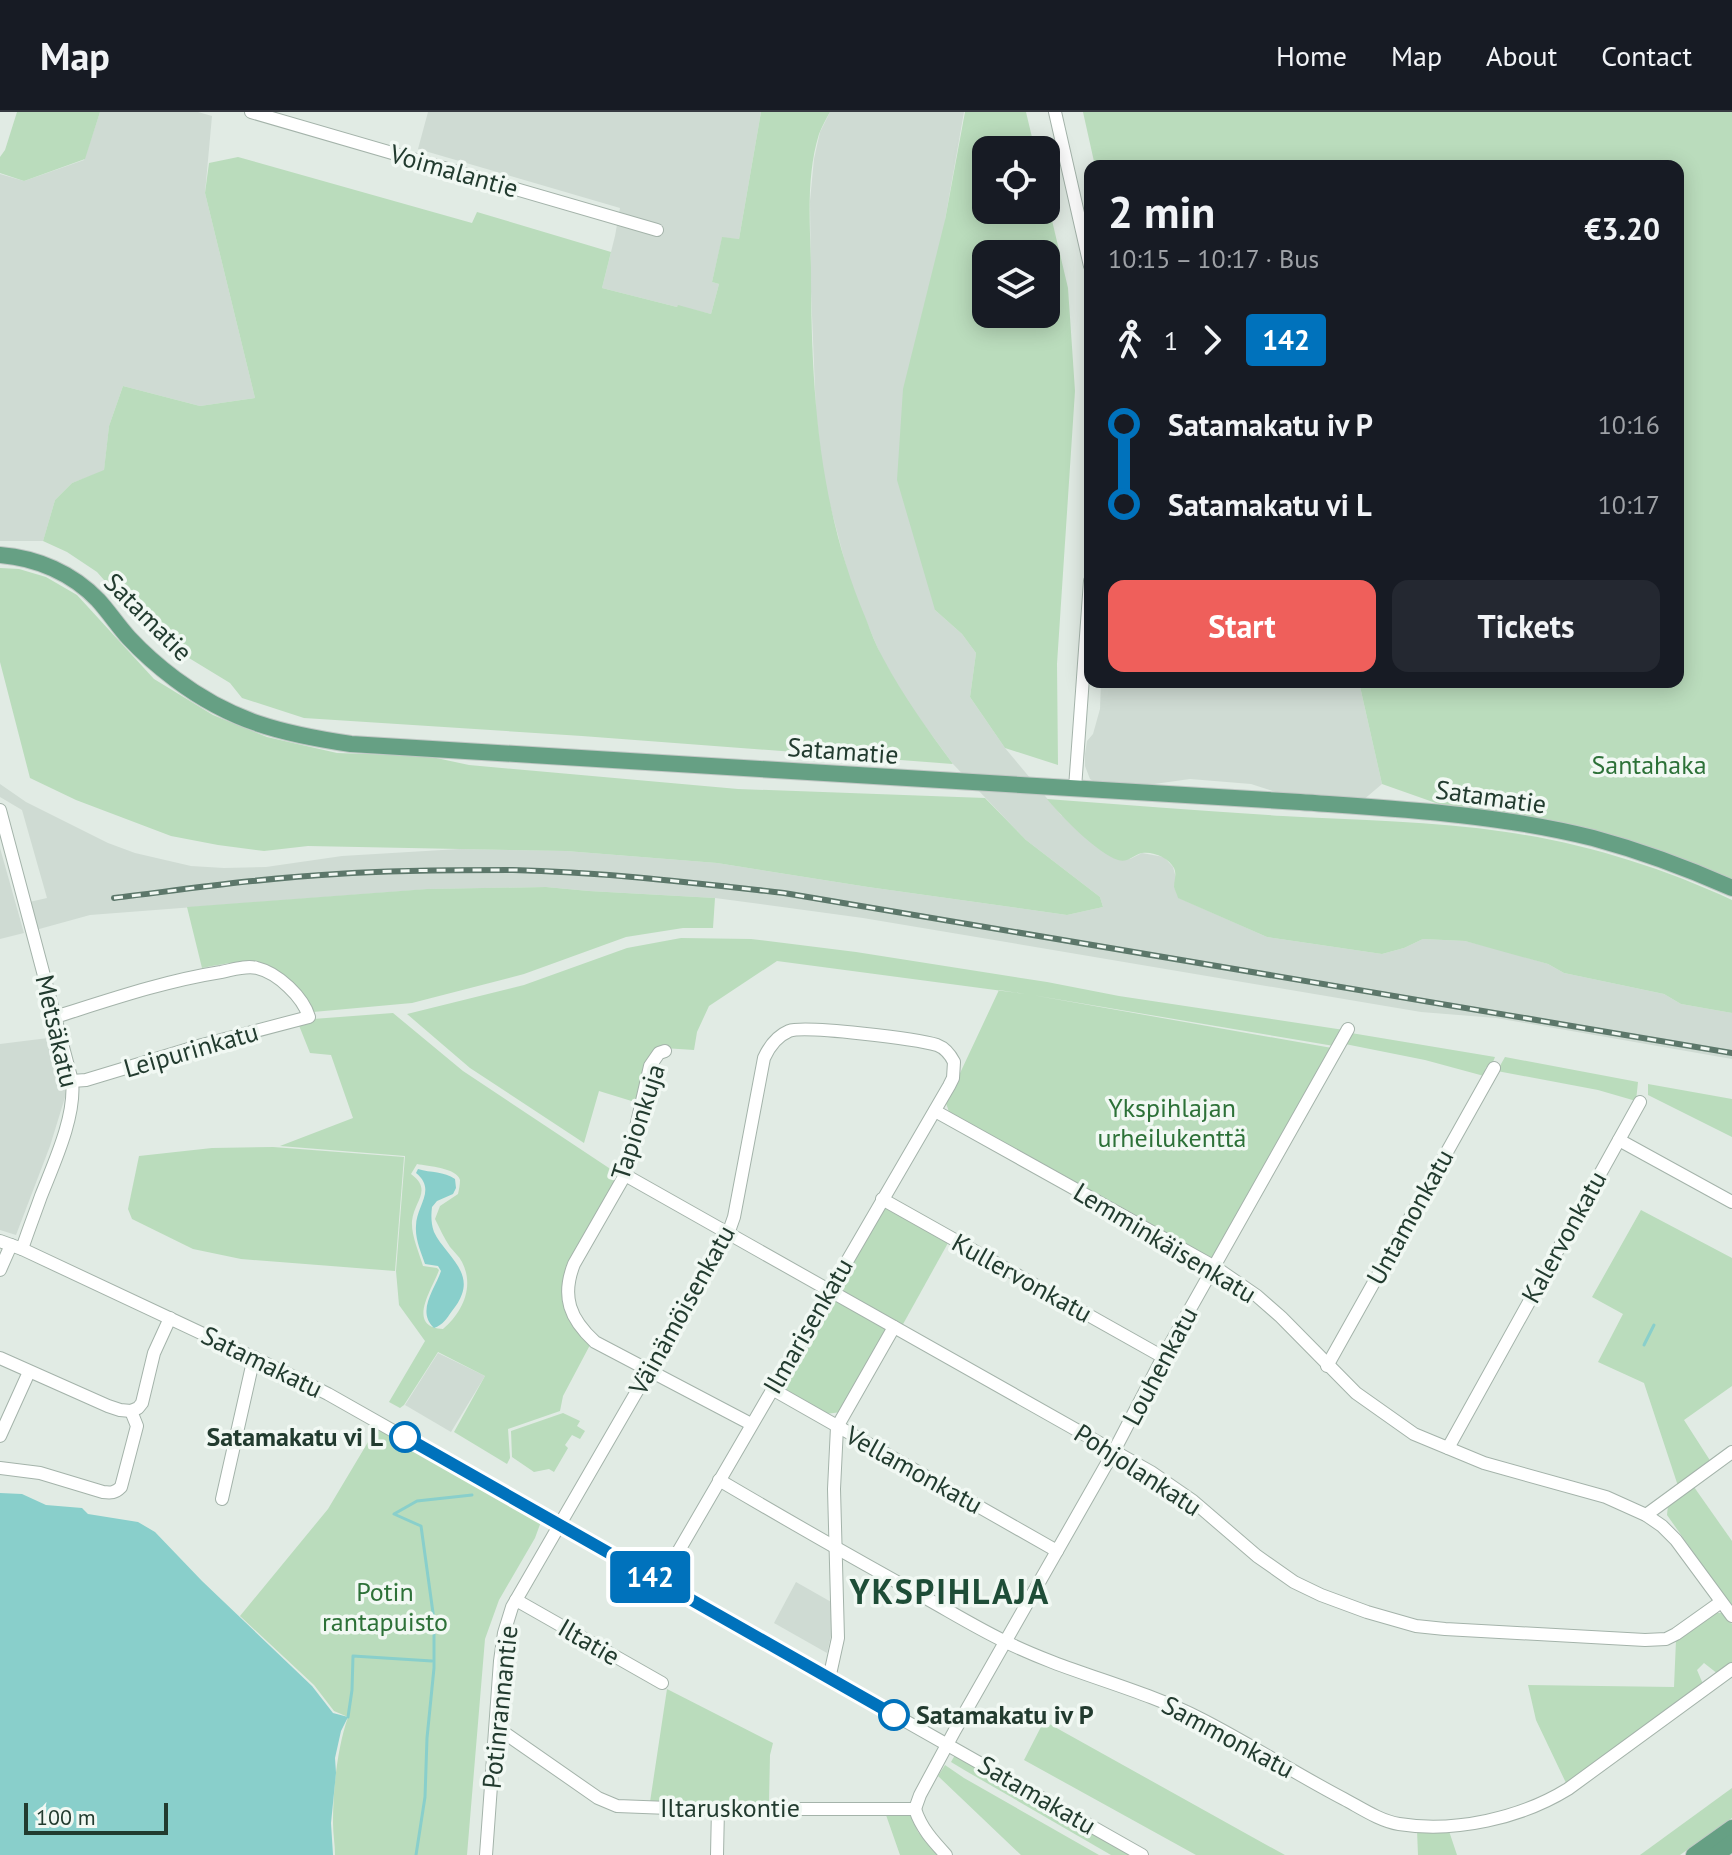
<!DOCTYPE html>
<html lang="en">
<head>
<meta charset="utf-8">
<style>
  body { margin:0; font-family:"PT Sans",sans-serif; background:#242831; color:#f1f3f6; height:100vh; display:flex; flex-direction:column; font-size:30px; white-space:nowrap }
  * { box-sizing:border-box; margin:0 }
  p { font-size:26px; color:#9ea1a6 }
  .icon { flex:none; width:44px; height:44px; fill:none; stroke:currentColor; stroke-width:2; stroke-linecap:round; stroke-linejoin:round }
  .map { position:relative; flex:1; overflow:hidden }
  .sheet { position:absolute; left:1084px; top:48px; width:600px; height:528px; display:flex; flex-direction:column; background:#171b24; border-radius:16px; box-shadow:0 4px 20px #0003 }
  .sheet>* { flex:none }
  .badge { padding:0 16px; border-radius:6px; font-size:28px; line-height:52px }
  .fabs { position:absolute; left:972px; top:24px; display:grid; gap:16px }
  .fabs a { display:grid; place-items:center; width:88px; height:88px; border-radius:16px; background:#171b24; box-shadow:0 4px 20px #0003; font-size:40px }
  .scale { position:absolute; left:24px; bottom:20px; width:144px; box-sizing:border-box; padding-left:8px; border:4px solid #223b2f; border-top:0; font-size:22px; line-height:28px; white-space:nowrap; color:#223b2f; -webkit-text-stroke:6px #f1f8f3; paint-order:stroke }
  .map>.badge { position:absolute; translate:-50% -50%; box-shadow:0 0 0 4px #fff }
  .legs { display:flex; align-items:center; gap:12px; height:88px; padding:0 24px; font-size:26px }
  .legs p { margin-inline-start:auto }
  .headline { display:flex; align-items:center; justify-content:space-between; height:136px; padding:0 24px }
  h1 { font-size:44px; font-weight:700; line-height:60px }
  .primary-button { display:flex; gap:16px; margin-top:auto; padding:16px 24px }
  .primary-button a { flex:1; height:92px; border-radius:16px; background:#ef5f5b; color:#fff; font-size:32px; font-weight:700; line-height:92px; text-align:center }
  .primary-button a+a { background:#242831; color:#f1f3f6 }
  ul { padding:0 24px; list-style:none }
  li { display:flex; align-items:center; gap:28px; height:80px; font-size:30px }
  li i { display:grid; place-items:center; width:12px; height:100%; margin:0 10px; background:currentColor }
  li i::after { content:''; width:20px; height:20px; margin:-10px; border:6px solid; border-radius:50%; background:#171b24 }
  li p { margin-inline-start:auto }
  li:first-child i { background:linear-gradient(#0000 50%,currentColor 0) }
  li:last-child i { background:linear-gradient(currentColor 50%,#0000 0) }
  header { display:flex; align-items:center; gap:48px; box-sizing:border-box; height:112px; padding:0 40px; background:#171b24; border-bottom:2px solid #363941 }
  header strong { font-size:38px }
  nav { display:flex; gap:44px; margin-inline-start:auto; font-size:28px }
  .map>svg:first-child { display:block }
  .built { fill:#cfdbd3 }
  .green { fill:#badcbc; fill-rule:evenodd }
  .water { fill:#89cfcb }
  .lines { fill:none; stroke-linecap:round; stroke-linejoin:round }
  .stream { stroke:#89cfcb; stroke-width:3 }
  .minor-casing { stroke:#a4b3aa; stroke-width:14 }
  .major-casing { stroke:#c1c8c5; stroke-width:18 }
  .minor { stroke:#fff; stroke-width:12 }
  .major { stroke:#66a084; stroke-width:16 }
  .rail-casing { stroke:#5c776a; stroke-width:6 }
  .rail { stroke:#f1f8f3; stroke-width:3; stroke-dasharray:9; stroke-linecap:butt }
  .line-1-casing { stroke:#fff; stroke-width:18 }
  .line-1 { stroke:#0072bc; stroke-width:12 }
  .stop-1-dot { fill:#fff; stroke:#0072bc; stroke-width:4 }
  .labels { text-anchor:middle; stroke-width:7; stroke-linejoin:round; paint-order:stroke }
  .street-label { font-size:26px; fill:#223b2f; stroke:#f1f8f3 }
  .park-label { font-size:26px; fill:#2d7138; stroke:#f1f8f3 }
  .stop-label { font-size:26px; font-weight:bold; fill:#223b2f; stroke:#f1f8f3; text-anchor:end }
  .district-label { font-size:34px; font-weight:bold; letter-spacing:2px; fill:#1e4d37; stroke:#f1f8f3 }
</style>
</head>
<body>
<header>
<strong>Map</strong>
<nav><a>Home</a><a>Map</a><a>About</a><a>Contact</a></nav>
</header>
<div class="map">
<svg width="1732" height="1743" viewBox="0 0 1732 1743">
  <rect width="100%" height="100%" fill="#e1ebe4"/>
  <g class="built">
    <polygon points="100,0 198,0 212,4 205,81 255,286 200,294 123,274 109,314 104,359 72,371 55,388 43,429 0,429 0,62 24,69 84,48"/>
    <polygon points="428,0 761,0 739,127 722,126 712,170 719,172 711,202 678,194 677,195 602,176 615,124 620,96 418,37"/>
    <polygon points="830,0 964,0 945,108 935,498 962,522 976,541 970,585 1005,636 1061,703 1130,747 1142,741 1164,745 1173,755 1176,766 1174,775 1179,786 1267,825 1382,842 1404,836 1423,827 1465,829 1505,839 1548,852 1564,861 1664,882 1681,892 1732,901 1732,947 1496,906 1421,900 863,806 715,786 589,779 546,775 429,777 90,803 32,819 25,791 47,786 22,698 0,685 0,672 26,690 108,731 135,741 191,754 224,756 266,755 342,744 459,737 566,739 717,751 868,775 1067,803 1103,795 1100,785 1026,728 953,652 909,592 881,544 851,473 824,370 816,301 811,179 810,89 814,47 820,20"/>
    <polygon points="1101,570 1359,570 1382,672 1362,689 1282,682 1251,672 1190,667 1140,674 1096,671 1090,667 1085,654 1085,642 1087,629 1093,622 1100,597"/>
    <polygon points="0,736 24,821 0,827"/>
    <polygon points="56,925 66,982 50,1034 16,1123 0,1118 0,932"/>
    <polygon points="438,1241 485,1264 451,1320 405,1293"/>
    <polygon points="796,1470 833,1491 832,1520 827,1541 774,1511"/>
  </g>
  <g class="green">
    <polygon points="17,0 100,0 85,47 24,69 0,61 0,45 5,38"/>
    <path d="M761,0H830C826,7 822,14 819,22C806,64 810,111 811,155C811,277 818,394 866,507C871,520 876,534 883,546C903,584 928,618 953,652L582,624L304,606L242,586L230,571L161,529L135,503L97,460L67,440L43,429L55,388L72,371L104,358L109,314L123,274L200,294L255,286L205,81L209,51L238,45L472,111L477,100L611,140L602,176L677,195L678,193L711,202L719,172L712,170L722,125L739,127Z"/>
    <path d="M965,0H1026L1035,38H986V98H1046V83L1068,176L1075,279L1057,552L1058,653L1005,636L970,585L976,541L962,522L935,498L897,368L903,277L945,108ZM986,142H1046V202H986Z"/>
    <polygon points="1083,0 1732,0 1732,769 1450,696 1382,672 1359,570 1678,570 1678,54 1095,54"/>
    <polygon points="0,456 19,457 46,465 77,483 154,567 213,603 267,625 337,641 427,644 469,653 738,677 985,686 1026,728 1100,785 1103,795 1067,803 868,775 717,751 566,739 308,734 264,739 218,733 171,724 76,688 30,666 0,550"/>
    <path d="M1047,687C1126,693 1204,699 1283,704C1357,708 1433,709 1506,720C1583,731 1661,755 1732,788V901L1681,892L1664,882L1564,861L1548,852L1465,829L1423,827L1404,836L1382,842L1267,825L1178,786C1178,785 1174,776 1174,775C1174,768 1177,763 1174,756C1169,746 1153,739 1142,741C1133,743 1128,751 1118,748C1098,742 1061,704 1047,687Z"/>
    <path d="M546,775L589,779L715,786L713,816H683L626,825L524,862L412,891L313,900C299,869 274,855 241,851C229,850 214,854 202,856L187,795L427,777Z"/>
    <polygon points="681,826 751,827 856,840 1047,870 1119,884 1344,918 1334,934 1032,883 1332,936 1213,1149 949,1000 946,991 999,878 1025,882 777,849 709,894 697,920 694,938 664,936 638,991 599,979 584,1031 470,956 407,902 524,873 627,836"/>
    <path d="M393,901L463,959L621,1064L569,1152L568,1203L578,1221L590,1233L563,1284L560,1299L508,1317L510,1346L507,1352L454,1320L485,1264L438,1240L404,1293L400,1296L389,1290L425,1229L399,1193L396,1159L405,1044L280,1034L353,1006L331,943L310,941L298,911L313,907ZM417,1052C428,1054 457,1056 460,1068C460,1073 459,1077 458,1082L440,1094L435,1107C440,1117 444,1126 450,1135C454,1140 459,1144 462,1150C475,1175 462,1201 443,1217C405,1215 433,1176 439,1158L437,1156L423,1154C419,1140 411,1123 412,1109C414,1089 433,1078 411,1062Z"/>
    <polygon points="1351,921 1495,945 1491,955 1486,955 1484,964 1425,948 1345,932"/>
    <polygon points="1505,945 1638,970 1636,989 1598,978 1497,959"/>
    <polygon points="1648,972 1732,987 1732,1025 1648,983"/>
    <polygon points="273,1035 404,1045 395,1159 241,1147 193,1137 132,1107 128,1097 139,1044 212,1036"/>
    <polygon points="885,1095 948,1131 902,1214 844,1180 840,1171"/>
    <polygon points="1641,1098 1732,1146 1732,1274 1684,1308 1711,1350 1678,1374 1644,1271 1598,1250 1623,1202 1592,1185"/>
    <polygon points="839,1188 885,1214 886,1221 842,1300 825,1302 787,1280 784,1267 829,1190"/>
    <polygon points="563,1301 580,1309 577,1314 585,1319 580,1327 572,1323 565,1333 568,1336 554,1360 549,1357 534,1360 512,1345 511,1319"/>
    <path d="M377,1315L542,1407L535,1426L499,1488L485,1527L467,1743H335C335,1732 333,1722 333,1711C333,1678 337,1637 348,1605L334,1599L314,1573L240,1504L328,1397Z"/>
    <polygon points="1694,1375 1732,1429 1732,1495 1667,1403 1668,1393"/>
    <polygon points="1715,1501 1724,1501 1732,1512 1732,1552 1718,1562 1704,1551 1697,1558 1703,1572 1567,1673 1536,1608 1528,1573 1674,1575 1676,1528"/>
    <polygon points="667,1577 773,1631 770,1643 769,1690 650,1690"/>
    <polygon points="1044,1609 1263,1731 1285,1743 1196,1743 1024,1648"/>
    <polygon points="955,1643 1130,1743 1111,1743 966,1659 951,1650"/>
    <polygon points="945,1653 964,1666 1099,1743 1021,1743 938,1664"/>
    <polygon points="1732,1676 1732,1706 1680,1743 1640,1743"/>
    <polygon points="886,1703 910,1703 918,1720 937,1743 900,1743"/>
    <polygon points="1448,1716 1457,1743 1418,1743 1417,1718"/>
  </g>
  <g class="water">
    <path d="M418,1057C431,1061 444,1059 455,1067L456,1076L453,1082L437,1089L432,1095C431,1103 431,1112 434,1120C443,1140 471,1157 462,1182C460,1188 456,1194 452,1199C447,1206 443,1213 434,1216C416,1199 435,1177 441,1159L438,1154L425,1152C421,1140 415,1127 416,1114C416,1094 437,1078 416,1061Z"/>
    <polygon points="0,1381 22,1382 46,1393 82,1396 88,1402 138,1410 155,1420 202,1469 312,1574 333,1601 348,1605 341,1619 335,1646 336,1661 331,1711 333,1743 0,1743"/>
  </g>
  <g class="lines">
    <g class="stream">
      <polyline points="1644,1233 1654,1213"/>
      <polyline points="348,1605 352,1578 353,1544 432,1549"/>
      <polyline points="416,1743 425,1685 427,1626 434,1556 434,1508 421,1414 394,1402 417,1389 472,1383"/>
    </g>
    <defs>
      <g id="minor">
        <polyline points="251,0 657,118"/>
        <polyline points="1055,0 1090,154"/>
        <polyline points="1075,676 1090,469"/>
        <path d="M0,698L72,969C76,1004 54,1051 41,1084C35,1101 28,1119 22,1137"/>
        <path d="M55,905C109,888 164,869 221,860C232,858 246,853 257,856C278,861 303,885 309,905L202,933L86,968L72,969"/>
        <path d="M665,939L659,941L650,954L625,1063L574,1152C561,1185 570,1207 595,1230L751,1312"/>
        <polyline points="935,999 1215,1155 1257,1184 1281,1205 1356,1281 1414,1322 1484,1351 1606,1385 1646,1403 1662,1414 1676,1428 1732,1504"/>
        <polyline points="1619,1028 1732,1090"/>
        <polyline points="625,1063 1151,1360 1193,1389 1257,1444 1294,1470 1321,1483 1367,1500 1416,1514 1445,1517 1645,1528 1666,1527 1676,1522 1721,1490"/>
        <polyline points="882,1087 1163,1245"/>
        <polyline points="0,1129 22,1137 284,1260 328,1282 1142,1743"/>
        <polyline points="0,1158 11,1133"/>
        <polyline points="0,1246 108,1294 120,1298 131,1299"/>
        <polyline points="1327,1254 1494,956"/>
        <polyline points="772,1277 1057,1439"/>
        <polyline points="131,1299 138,1296 142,1291 154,1241 170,1206"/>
        <polyline points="0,1324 29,1260"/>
        <polyline points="1448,1336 1640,990"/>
        <path d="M0,1356L40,1361L103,1380C111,1381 115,1381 121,1375L137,1314L131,1299"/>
        <path d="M719,1368C787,1408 855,1447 924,1485C951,1500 977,1516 1004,1529C1068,1561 1138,1575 1201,1607C1250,1632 1296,1662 1344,1687C1361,1696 1380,1709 1399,1712C1455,1721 1521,1706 1568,1677L1732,1557"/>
        <polyline points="222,1387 254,1245"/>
        <polyline points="1646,1403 1732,1340"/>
        <polyline points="516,1488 662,1571"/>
        <polyline points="829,1567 838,1526 834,1377 837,1315 894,1215"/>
        <polyline points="496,1615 598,1686 617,1694 695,1697 915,1697"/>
        <polyline points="915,1697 920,1683 955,1618 1114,1339 1163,1245 1348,917"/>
        <path d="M915,1697C921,1716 933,1729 946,1743"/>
        <path d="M486,1743L500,1549L504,1521L512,1495L728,1122L734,1105L764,946C769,935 777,924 789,919C805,913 917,927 937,933C945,936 950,942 954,950L953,966L949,974L660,1471"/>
        <polyline points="717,1743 718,1696"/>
      </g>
      <g id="major">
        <path d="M0,443C37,446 72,461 98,488C109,500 118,514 129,526C143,541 159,555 175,567C232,610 283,622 351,632L1300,690C1398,697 1497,702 1593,726C1641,739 1687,756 1732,776"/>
        <polyline points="1694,1743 1732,1716"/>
        <polyline points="1716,1743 1732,1731"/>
      </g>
    </defs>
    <use href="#minor" class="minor-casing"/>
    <use href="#major" class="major-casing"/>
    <use href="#minor" class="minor"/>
    <use href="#major" class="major"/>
    <defs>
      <path id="rail" d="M114,786C188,777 262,766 337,762C395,758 454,758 513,758C604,760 694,771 784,781L1732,941"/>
    </defs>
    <use href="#rail" class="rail-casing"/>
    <use href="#rail" class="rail"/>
  </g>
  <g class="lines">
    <defs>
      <polyline id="line-1" points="405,1325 894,1603"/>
    </defs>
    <use href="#line-1" class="line-1-casing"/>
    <use href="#line-1" class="line-1"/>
  </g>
  <g class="stop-1-dot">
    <circle cx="405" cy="1325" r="14"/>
    <circle cx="894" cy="1603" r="14"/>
  </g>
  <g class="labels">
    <g class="street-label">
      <text transform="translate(454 59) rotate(16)" y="9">Voimalantie</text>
      <text transform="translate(148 505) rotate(45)" y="9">Satamatie</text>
      <text transform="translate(843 639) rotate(4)" y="9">Satamatie</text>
      <text transform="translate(1491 685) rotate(8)" y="9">Satamatie</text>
      <text transform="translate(57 919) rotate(77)" y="9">Metsäkatu</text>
      <text transform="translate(191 938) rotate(-16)" y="9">Leipurinkatu</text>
      <text transform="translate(638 1010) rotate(-72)" y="9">Tapionkuja</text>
      <text transform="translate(1410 1105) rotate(-61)" y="9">Untamonkatu</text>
      <text transform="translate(1564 1125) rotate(-61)" y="9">Kalervonkatu</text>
      <text transform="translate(1165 1131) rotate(31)" y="9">Lemminkäisenkatu</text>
      <text transform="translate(1022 1166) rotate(29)" y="9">Kullervonkatu</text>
      <text transform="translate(682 1198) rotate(-61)" y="9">Väinämöisenkatu</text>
      <text transform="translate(808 1214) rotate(-60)" y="9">Ilmarisenkatu</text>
      <text transform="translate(262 1250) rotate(26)" y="9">Satamakatu</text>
      <text transform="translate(1160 1254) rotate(-62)" y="9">Louhenkatu</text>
      <text transform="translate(914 1358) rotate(29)" y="9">Vellamonkatu</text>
      <text transform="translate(1138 1358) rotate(33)" y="9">Pohjolankatu</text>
      <text transform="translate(589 1530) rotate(30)" y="9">Iltatie</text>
      <text transform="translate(500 1595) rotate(-84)" y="9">Potinrannantie</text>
      <text transform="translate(1228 1625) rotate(28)" y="9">Sammonkatu</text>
      <text transform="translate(1037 1683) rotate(30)" y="9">Satamakatu</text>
      <text x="730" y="1705">Iltaruskontie</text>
    </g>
    <g class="park-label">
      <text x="1649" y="662">Santahaka</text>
      <text x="1172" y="1005">Ykspihlajan<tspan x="1172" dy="30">urheilukenttä</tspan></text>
      <text x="385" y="1489">Potin<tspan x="385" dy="30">rantapuisto</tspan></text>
    </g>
    <g class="stop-label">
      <text x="383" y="1334">Satamakatu vi L</text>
      <text x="916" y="1612" text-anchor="start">Satamakatu iv P</text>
    </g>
    <g class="district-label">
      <text x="950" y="1492">YKSPIHLAJA</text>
    </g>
  </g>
</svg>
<div class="fabs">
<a><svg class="icon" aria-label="locate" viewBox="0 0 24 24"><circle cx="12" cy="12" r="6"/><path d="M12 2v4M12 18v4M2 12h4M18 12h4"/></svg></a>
<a><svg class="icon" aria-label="layers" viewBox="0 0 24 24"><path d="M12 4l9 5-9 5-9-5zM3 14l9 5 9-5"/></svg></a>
</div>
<div class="scale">100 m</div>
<b class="badge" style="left:650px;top:1465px;background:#0072bc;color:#fff">142</b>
<section class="sheet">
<div class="headline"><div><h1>2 min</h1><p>10:15 – 10:17 · Bus</p></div><b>€3.20</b></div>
<div class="legs"><svg class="icon" aria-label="walk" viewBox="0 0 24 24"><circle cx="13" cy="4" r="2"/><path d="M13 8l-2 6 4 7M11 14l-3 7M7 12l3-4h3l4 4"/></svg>1<svg class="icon" aria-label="forward" viewBox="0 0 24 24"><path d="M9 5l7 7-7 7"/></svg><b class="badge" style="background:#0072bc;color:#fff">142</b></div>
<ul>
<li><i style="color:#0072bc"></i><b>Satamakatu iv P</b><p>10:16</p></li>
<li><i style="color:#0072bc"></i><b>Satamakatu vi L</b><p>10:17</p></li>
</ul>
<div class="primary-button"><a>Start</a><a>Tickets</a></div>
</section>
</div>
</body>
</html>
